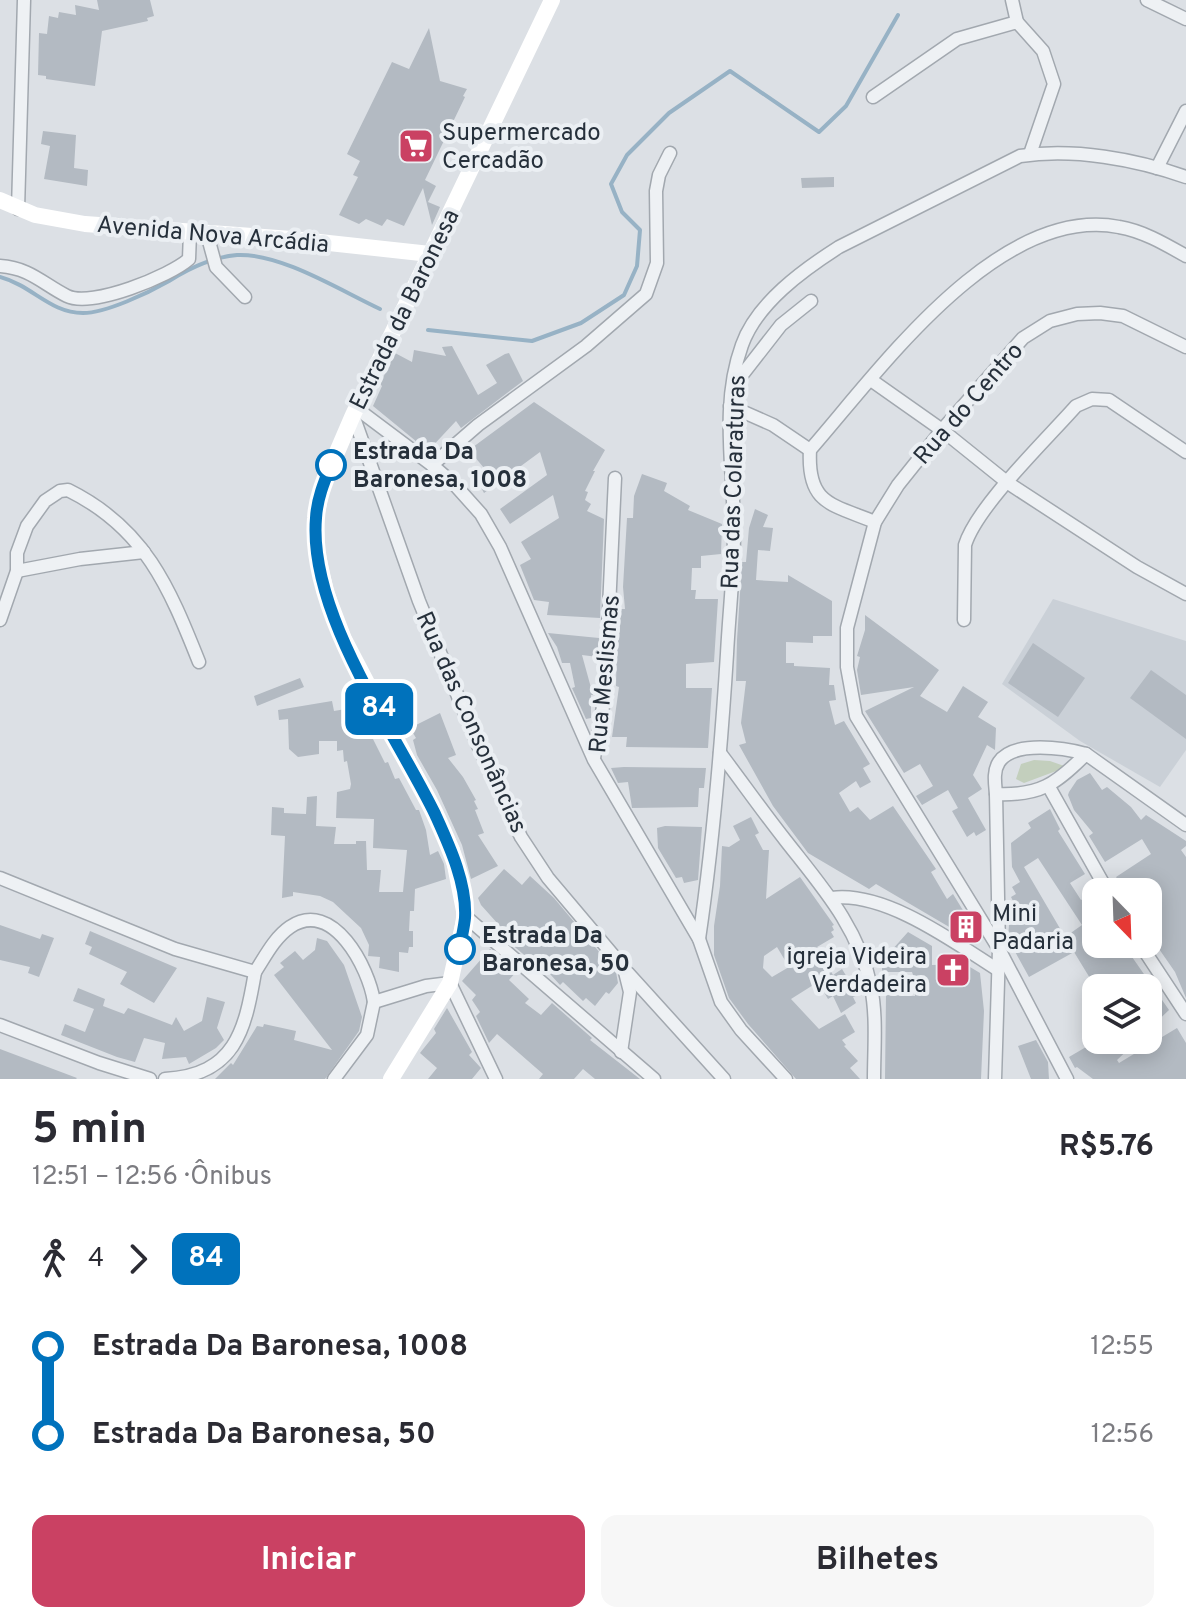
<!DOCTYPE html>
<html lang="pt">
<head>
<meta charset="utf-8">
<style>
  body { margin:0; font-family:Overpass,sans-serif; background:#f7f7f7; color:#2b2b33; height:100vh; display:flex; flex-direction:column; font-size:30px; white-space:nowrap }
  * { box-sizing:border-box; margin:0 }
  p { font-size:26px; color:#7c7c81 }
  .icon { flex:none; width:44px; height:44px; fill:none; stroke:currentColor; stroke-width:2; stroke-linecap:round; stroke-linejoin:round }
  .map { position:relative; height:1079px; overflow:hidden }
  .side { display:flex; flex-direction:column; background:#fff; flex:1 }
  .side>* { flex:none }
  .badge { padding:0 16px; border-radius:12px; font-size:28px; line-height:52px }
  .needle { width:52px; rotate:157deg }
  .buttons { position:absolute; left:1082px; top:878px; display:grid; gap:16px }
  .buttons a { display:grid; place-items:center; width:80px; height:80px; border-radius:16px; background:#fff; box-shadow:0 4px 20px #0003; font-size:40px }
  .map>.badge { position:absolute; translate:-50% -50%; box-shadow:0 0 0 4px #fff }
  .legs { display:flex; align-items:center; gap:12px; height:88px; padding:0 32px; font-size:26px }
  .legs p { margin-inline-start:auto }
  .summary { display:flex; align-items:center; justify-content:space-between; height:136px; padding:0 32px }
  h1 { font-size:44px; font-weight:700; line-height:60px }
  .action { display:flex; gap:16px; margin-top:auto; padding:16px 32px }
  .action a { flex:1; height:92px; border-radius:16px; background:#ca4163; color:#fff; font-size:32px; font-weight:700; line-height:92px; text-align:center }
  .action a+a { background:#f7f7f7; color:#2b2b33 }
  ul { padding:0 32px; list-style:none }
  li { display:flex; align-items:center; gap:28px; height:88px; font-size:30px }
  li i { display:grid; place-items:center; width:12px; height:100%; margin:0 10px; background:currentColor }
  li i::after { content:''; width:20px; height:20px; margin:-10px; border:6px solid; border-radius:50%; background:#fff }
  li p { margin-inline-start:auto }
  li:first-child i { background:linear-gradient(#0000 50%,currentColor 0) }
  li:last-child i { background:linear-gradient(currentColor 50%,#0000 0) }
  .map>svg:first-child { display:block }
  .built { fill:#cad0d7 }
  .green { fill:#c3cfbd }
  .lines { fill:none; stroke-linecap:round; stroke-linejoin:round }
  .stream { stroke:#97b2c5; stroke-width:4 }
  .building { fill:#b3bac2; fill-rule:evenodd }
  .street-casing { stroke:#a2a8af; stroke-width:15 }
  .street { stroke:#eef1f4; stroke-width:12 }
  .secondary { stroke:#fff; stroke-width:16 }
  .line-1-casing { stroke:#fff; stroke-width:18 }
  .line-1 { stroke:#0072bc; stroke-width:12 }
  .stop-1-dot { fill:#fff; stroke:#0072bc; stroke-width:4 }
  .labels { text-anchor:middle; stroke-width:8; stroke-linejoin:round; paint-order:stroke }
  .poi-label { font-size:24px; fill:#26303b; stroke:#ebeff3; text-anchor:start }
  .street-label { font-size:24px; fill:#26303b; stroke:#ebeff3 }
  .stop-label { font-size:24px; font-weight:bold; fill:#26303b; stroke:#ebeff3; text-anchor:start }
</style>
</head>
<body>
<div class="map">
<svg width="1186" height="1079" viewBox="0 0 1186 1079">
  <rect width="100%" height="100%" fill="#dce0e5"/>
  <polygon class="built" points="1053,599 1186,641 1186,750 1160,787 1080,741 1002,684"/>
  <polygon class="green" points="1034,760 1050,761 1067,767 1024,783 1016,779 1021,764"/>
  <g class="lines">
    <g class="stream">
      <path d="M0,277C33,286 50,313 83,313C106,313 148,293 169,281C188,269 214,257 237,255C281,253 341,291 380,309"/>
      <polyline points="428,330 532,341 581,323 624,295 637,266 640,230 622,212 611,184 627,155 669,113 730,71 819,132 846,106 898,15"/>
    </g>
  </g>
  <g class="building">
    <polygon points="97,0 150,0 154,16 147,18 148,21 102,31 95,86 46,79 46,76 38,75 39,33 47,34 49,16 58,18 59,12 76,15 75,5 99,10"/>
    <polygon points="429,28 440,81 467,89 463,96 465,97 425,180 436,186 428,202 440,207 432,225 423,188 404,226 387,219 382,226 366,219 359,224 339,215 358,177 353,175 360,161 347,154 392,62 409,69"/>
    <polygon points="43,131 76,135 74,168 88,170 87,186 44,179 50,146 41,144"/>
    <polygon points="834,177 834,187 802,188 801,178"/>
    <polygon points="452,346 478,395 497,383 486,365 505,354 509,353 523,381 461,428 456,421 428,451 373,406 382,386 380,384 395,353 412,362 414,350 446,356 442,347"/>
    <polygon points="534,402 605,450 593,471 595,471 585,491 588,492 585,500 591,504 587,511 604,519 600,618 547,615 549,602 534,600 520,565 531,559 521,542 559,518 553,495 510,524 500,509 547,475 540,452 484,493 478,482 489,474 469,450"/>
    <polygon points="642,474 667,483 664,491 690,506 688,510 722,524 721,554 701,556 701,568 692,568 691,590 696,590 695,599 718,599 714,662 686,664 686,688 712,688 708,748 626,747 627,737 612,737 619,687 616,686 617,640 619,640 621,609 625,609 623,587 627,518 633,518 634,496"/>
    <polygon points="755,509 768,515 763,527 773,528 770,551 758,550 756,580 788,582 788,575 832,601 832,636 813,636 813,643 786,642 786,663 794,663 794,666 830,668 829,685 834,685 836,700 829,701 835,725 844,721 870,764 863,768 871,782 860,788 856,781 839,793 850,812 858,807 870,820 893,806 936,869 931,872 947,899 953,894 972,925 972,933 968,938 876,884 869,889 808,853 773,806 739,745 746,743 741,723 746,681 736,681 737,640 742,562 746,562 749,528"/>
    <polygon points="865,615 939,670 920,696 947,712 963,686 988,702 978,717 996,728 995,750 987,745 973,775 982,789 968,798 986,830 976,836 974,832 967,837 952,811 958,808 948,790 922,805 916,796 933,786 920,764 904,773 865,711 914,687 861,695 857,670 860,657 857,656 865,630"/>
    <polygon points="548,633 599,638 598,657 582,655 593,695 591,695 591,718 586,719 572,688 575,687 570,663 562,663 557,647"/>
    <polygon points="1033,643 1085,678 1058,717 1008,683"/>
    <polygon points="1151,670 1186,695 1186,739 1130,698"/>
    <polygon points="300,678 304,687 257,706 254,696"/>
    <polygon points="332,701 334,711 357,707 385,763 388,762 395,779 399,778 416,810 419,810 426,830 430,855 438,851 444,864 446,879 415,889 414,911 410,911 409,931 413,931 413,947 409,947 408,953 399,952 399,972 379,968 380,957 368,956 369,945 361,928 333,902 320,896 293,892 293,896 282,898 285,836 271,835 272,807 284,808 284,813 306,814 307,797 317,796 316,826 336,827 334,844 356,844 356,841 366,841 367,870 381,870 379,892 403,892 407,850 373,848 374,819 336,818 337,792 350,789 351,784 347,761 344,762 343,750 337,751 337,741 319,741 319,754 298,757 289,749 288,719 279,720 278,710"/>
    <polygon points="440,713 456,755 448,758 463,777 476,800 474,801 478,809 475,810 484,833 478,835 498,866 471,879 462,845 437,790 417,755 413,740 416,738 410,728"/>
    <polygon points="624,767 706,768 704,788 699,788 698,807 632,808 628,782 618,783 611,768"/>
    <polygon points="1090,773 1102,790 1107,787 1131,807 1141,820 1146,815 1186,841 1186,846 1181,850 1186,857 1186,998 1175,972 1148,933 1148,892 1126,892 1116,877 1151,854 1142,839 1105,862 1089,836 1093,833 1074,810 1068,795 1069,792 1077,780"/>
    <path d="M1050,809L1060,829L1058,831L1085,874L1070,883L1081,900L1087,897L1096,911V944H1123L1169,1010L1148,1030V988H1096L1074,952L1029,977L1008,939L1010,911L1016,907L1011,897L1016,894L1012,887L1020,882L1012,867L1011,843L1031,828L1028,823ZM1038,858L1082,925L1065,937L1024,867Z"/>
    <path d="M751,817L759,833L755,835L763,850H769L766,899L800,877L834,925L832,926L834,930L831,932L834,937L817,947L833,975L842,969L858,995L853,997L856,1003L841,1013L833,996L828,999L818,982L791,999L819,1029L845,1014L855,1032L842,1040L846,1045L844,1046L858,1061L850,1068L860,1079H796L748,1024L729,998L714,955V926L720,886L722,846L729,847L740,840L733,826ZM777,947L789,967L772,977L763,968L764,956Z"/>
    <polygon points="665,826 702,827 698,880 684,883 682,877 676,878 658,848 657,828"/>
    <polygon points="504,869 522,885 530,876 554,898 616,972 618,983 609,994 606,992 595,1006 586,998 583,1001 563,982 560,985 550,974 552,972 536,958 529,959 504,938 507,934 481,905 478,898"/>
    <polygon points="0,925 40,939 42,934 54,938 39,977 28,973 30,967 0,960"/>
    <polygon points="90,931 177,968 154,1003 120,984 127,972 89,954 92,947 85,944"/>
    <polygon points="908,932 932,946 932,965 965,964 980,973 984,1011 981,1079 885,1079 886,995 915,996 915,981 912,972 882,972 882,961"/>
    <polygon points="317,938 327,941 344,965 362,1017 359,1031 325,1079 215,1079 231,1063 233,1065 257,1026 263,1027 264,1024 296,1031 294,1040 332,1050 274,975 284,967 280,963 295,951 303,960 315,950"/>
    <polygon points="490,949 516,972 509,980 529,999 525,1003 541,1015 552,1003 592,1038 590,1040 640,1079 595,1079 583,1069 574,1079 539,1079 543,1074 497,1034 489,1043 476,1016 480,1012 472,1000 476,995 462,981"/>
    <polygon points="78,988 105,999 103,1006 124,1014 128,1008 172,1025 176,1017 184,1031 202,1021 207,997 225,1002 217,1028 224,1040 216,1048 189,1064 186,1057 162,1059 165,1043 144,1038 135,1062 117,1057 61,1035 65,1024 85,1032 94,1009 73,1001"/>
    <polygon points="447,1008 472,1052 469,1055 481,1068 472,1079 428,1079 437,1068 420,1053 436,1033 434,1029"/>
    <polygon points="1177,1028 1186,1043 1186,1079 1093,1079 1077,1067 1075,1068 1069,1057 1098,1040 1138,1040 1117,1060 1119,1063"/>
    <polygon points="1036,1040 1048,1062 1049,1079 1031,1079 1018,1046"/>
    <polygon points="0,1049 77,1078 76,1079 0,1079"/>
  </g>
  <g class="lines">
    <defs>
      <g id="street">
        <polyline points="1012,0 1017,22"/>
        <polyline points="1147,0 1186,19"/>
        <polyline points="873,97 957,39 1017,22 1043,51 1054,84 1030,154"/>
        <polyline points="1157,168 1186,111"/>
        <polyline points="18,209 24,0"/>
        <polyline points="207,234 216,267 245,297"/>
        <path d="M0,266C30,268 43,284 67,296C92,308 170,276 189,259L190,233"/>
        <polyline points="871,380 942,430 1008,483 1137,567 1186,594"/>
        <polyline points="735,384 781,325 811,301"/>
        <polyline points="730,406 773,425 810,450"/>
        <polyline points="356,408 432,465 455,485 481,514 500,547 594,760 699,939 721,1002 741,1030 786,1079"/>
        <polyline points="353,415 419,601 477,743 521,837 548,878 624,968 630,992 621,1052"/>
        <polyline points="432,465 478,425 586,346 646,294 657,263 656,191 659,175 670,153"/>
        <path d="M875,522C831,504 807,504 810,450C880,370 998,204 1119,227C1143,231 1165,244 1186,256"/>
        <polyline points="17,571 80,559 144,552"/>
        <path d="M0,620L17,571V553L27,526L45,501L60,491L68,490C145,528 169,587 199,662"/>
        <path d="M964,620L965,545C977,506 1047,439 1076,406L1092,399L1109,400L1186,452"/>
        <path d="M720,753C742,782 763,812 786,841C822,887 859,928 871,987C877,1017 874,1049 874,1079"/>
        <polyline points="594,758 605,695 615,478"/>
        <polyline points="1049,787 1108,892"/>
        <path d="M996,794C995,783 993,771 999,762C1014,740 1065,748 1086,754"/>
        <path d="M0,878L175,949L255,972C265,957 274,938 290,927C333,898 369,968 374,1002"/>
        <path d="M832,898C885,891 954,942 998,970"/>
        <polyline points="465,916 654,1079"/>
        <path d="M699,939C713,844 721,749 727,654C729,614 734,573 734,532C734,470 720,405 742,345C757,303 803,270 839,247L1020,156C1074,148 1135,159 1186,177"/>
        <polyline points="1140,944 1186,1014"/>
        <polyline points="628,973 724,1079"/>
        <polyline points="0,1025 99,1063 150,1079"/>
        <path d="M165,1079C235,1075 245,1031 255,972"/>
        <polyline points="334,1079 367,1035 374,1002 426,986 450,983 496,1079"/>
        <path d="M995,1079L999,949L996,794C1040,796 1056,784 1086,754L1186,825"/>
        <polyline points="1067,1079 999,949 856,716 847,667 847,628 875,522 898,485 942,430 1023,338 1050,321 1077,314 1100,313 1123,316 1186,347"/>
      </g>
    </defs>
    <use href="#street" class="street-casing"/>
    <use href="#street" class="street"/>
    <g class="secondary">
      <polyline points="0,200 35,215 85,224 292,239 430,254"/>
      <polyline points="391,1079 450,983 465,916 452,850 421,786 344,639 326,592 317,551 316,518 322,487 353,415 552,0"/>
    </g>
  </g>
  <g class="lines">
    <defs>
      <path id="line-1" d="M331,465C324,482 317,499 316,518C308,613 394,730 435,814C449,845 467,883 465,918C464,928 461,939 460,949"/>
    </defs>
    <use href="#line-1" class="line-1-casing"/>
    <use href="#line-1" class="line-1"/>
  </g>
  <defs>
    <symbol id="supermarket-square" viewBox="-11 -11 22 22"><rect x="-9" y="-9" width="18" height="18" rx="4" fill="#ca4163" stroke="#ebeff3"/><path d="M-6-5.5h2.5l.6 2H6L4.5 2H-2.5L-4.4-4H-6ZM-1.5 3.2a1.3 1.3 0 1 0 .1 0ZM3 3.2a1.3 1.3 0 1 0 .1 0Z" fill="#fff"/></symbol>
    <symbol id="building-square" viewBox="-11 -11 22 22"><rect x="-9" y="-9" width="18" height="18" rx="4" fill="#ca4163" stroke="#ebeff3"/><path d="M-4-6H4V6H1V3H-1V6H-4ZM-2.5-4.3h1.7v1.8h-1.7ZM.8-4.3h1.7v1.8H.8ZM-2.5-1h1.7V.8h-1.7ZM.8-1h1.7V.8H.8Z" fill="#fff"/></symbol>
    <symbol id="church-square" viewBox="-11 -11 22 22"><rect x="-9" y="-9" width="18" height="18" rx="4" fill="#ca4163" stroke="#ebeff3"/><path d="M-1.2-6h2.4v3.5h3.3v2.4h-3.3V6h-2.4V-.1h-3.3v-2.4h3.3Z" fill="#fff"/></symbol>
  </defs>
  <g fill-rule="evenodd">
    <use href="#supermarket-square" x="396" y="126" width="40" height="40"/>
    <use href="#building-square" x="946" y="907" width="40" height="40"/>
    <use href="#church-square" x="933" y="950" width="40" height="40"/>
  </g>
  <g class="stop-1-dot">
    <circle cx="331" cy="465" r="14"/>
    <circle cx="460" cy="949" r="14"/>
  </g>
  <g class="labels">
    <g class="poi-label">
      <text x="442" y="140">Supermercado<tspan x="442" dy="28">Cercadão</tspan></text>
      <text x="992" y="921">Mini<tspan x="992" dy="28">Padaria</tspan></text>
      <text x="927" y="964" text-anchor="end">igreja Videira<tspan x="927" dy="28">Verdadeira</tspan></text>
    </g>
    <g class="street-label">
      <text transform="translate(213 234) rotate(5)" y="8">Avenida Nova Arcádia</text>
      <text transform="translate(404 309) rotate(-64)" y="8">Estrada da Baronesa</text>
      <text transform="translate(968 403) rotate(-49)" y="8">Rua do Centro</text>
      <text transform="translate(733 482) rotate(-88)" y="8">Rua das Colaraturas</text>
      <text transform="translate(604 674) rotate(-85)" y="8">Rua Meslismas</text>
      <text transform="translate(472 722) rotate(66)" y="8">Rua das Consonâncias</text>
    </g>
    <g class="stop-label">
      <text x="353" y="459">Estrada Da<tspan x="353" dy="28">Baronesa, 1008</tspan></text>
      <text x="482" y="943">Estrada Da<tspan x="482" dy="28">Baronesa, 50</tspan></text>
    </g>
  </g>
</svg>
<div class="buttons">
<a><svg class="needle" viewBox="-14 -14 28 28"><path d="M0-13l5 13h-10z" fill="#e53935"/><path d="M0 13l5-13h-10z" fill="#7c7c81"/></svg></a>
<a><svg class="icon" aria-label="layers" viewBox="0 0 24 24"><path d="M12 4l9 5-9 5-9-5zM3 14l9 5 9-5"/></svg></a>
</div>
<b class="badge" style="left:379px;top:709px;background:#0072bc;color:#fff">84</b>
</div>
<section class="side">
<div class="summary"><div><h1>5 min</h1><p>12:51 – 12:56 · Ônibus</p></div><b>R$5.76</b></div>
<div class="legs"><svg class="icon" aria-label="walk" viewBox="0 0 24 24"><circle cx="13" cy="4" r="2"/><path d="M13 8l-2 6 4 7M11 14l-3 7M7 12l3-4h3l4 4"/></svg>4<svg class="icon" aria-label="forward" viewBox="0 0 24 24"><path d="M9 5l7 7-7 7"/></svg><b class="badge" style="background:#0072bc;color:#fff">84</b></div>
<ul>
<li><i style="color:#0072bc"></i><b>Estrada Da Baronesa, 1008</b><p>12:55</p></li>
<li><i style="color:#0072bc"></i><b>Estrada Da Baronesa, 50</b><p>12:56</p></li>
</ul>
<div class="action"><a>Iniciar</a><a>Bilhetes</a></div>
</section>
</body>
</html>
